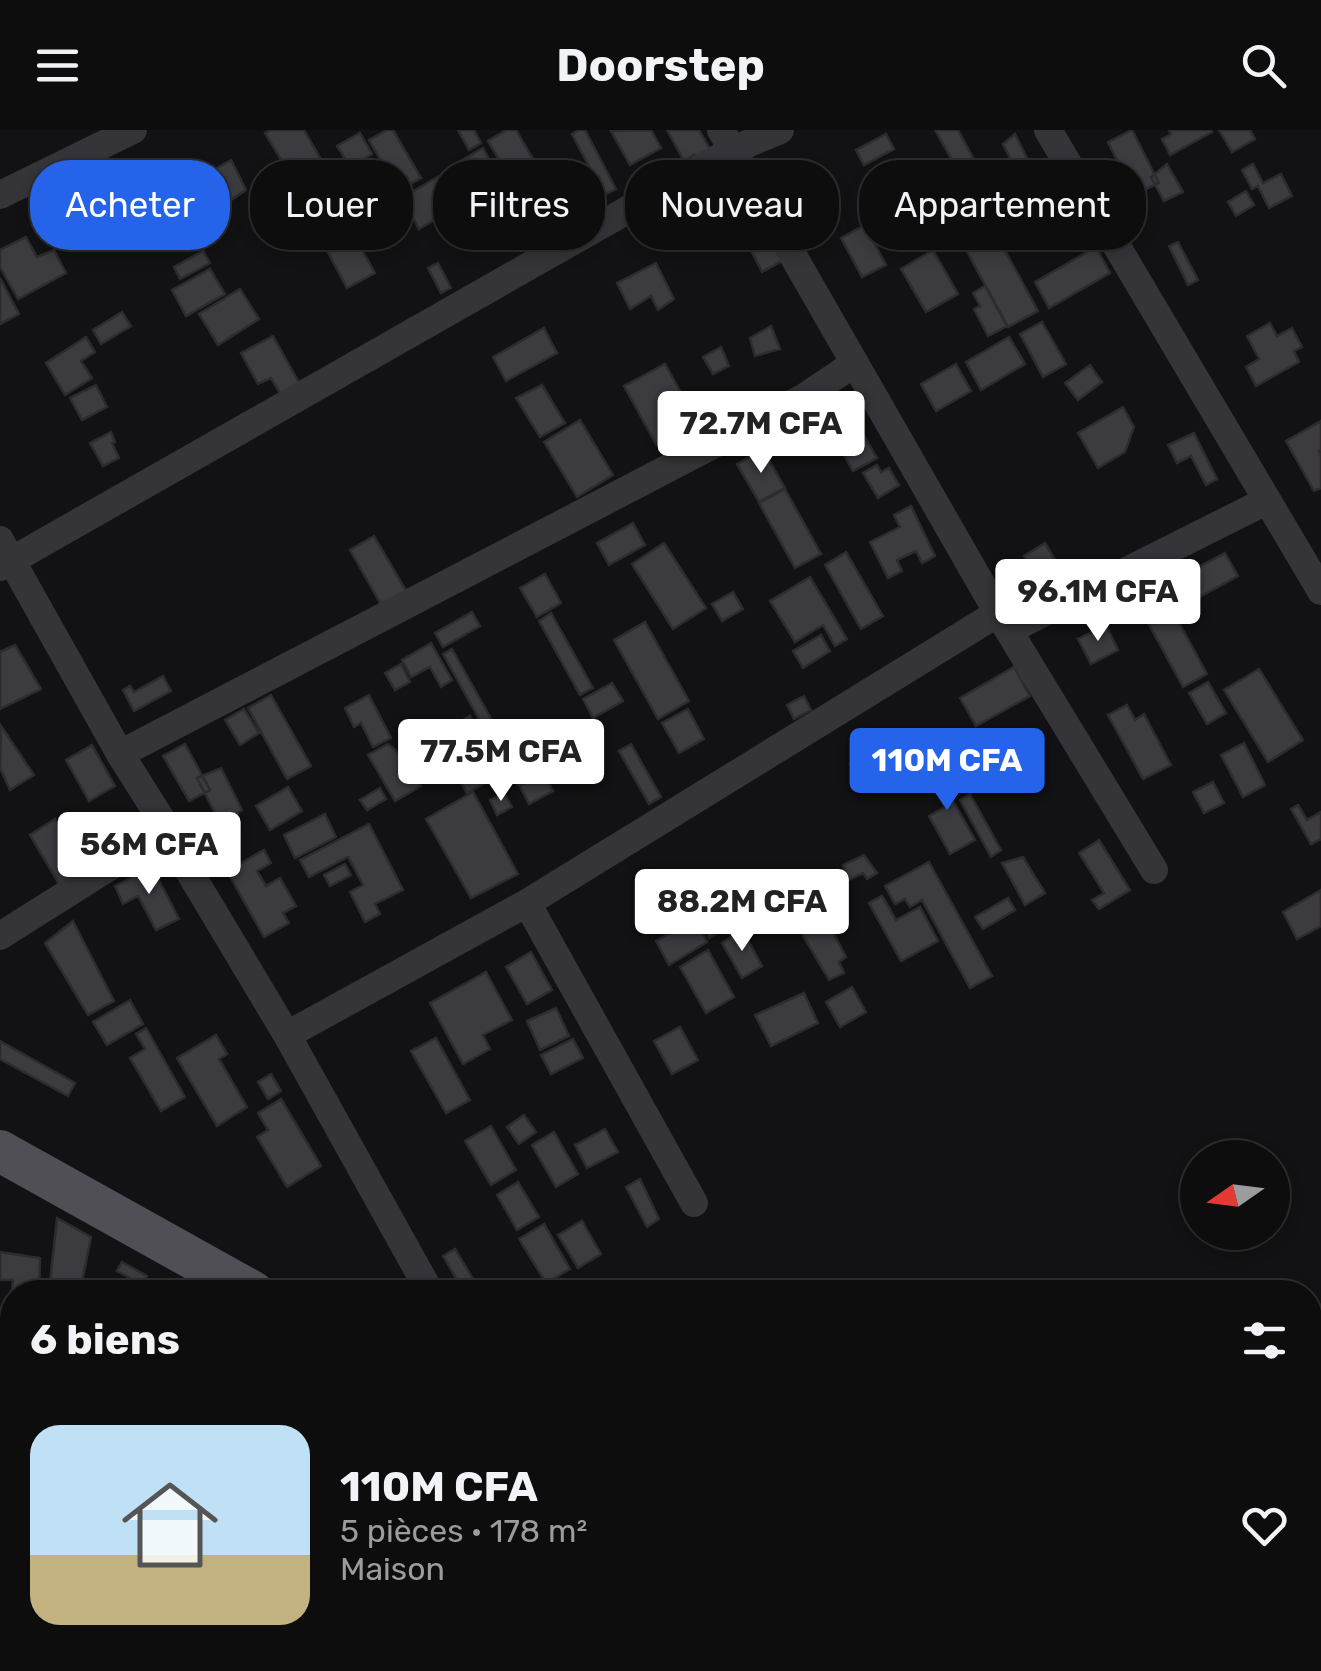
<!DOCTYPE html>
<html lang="fr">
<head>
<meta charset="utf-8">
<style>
	body { margin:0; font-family:Rubik,sans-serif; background:#171617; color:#f1f3f6; height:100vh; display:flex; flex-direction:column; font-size:38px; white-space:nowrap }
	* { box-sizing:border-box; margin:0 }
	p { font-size:32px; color:#9b9c9e }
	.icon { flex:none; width:55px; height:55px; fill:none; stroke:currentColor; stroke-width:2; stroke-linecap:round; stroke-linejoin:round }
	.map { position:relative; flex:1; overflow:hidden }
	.details { position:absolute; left:0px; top:1150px; width:1322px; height:392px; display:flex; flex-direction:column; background:#0e0d0e; border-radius:40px 40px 0 0; box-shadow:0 5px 15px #0003,0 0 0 2px #2e2d2e }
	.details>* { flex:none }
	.top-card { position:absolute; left:30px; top:30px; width:1262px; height:90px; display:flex; gap:20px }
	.needle { width:65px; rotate:256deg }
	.fabs { position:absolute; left:1180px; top:1010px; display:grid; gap:20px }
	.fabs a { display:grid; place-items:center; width:110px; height:110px; border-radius:50%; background:#0e0d0e; box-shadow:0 5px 15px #0003,0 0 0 2px #2e2d2e; font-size:50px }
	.price { position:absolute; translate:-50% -85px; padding:0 22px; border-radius:10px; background:#fff; color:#222; font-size:32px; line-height:65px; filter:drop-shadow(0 2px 5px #0008) }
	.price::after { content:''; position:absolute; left:50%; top:60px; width:30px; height:22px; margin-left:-15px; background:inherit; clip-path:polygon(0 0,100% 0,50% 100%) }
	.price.on { background:#2563eb; color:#fff }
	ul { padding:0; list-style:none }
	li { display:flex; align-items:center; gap:30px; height:250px; padding:0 30px }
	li+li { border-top:2px solid #2e2d2e }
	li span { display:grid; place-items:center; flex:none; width:280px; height:200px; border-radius:30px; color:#555 }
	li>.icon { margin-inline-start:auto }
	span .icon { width:120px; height:120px; fill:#fffc; stroke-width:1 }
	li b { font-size:42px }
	h2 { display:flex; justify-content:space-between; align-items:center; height:120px; padding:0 30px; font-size:42px }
	.pill { padding:0 35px; border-radius:40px; background:#0e0d0e; box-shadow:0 5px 15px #0003,0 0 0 2px #2e2d2e; font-size:35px; line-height:90px }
	.pill.on { background:#2563eb; color:#fff }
	header { display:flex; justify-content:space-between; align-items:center; height:130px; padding:0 30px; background:#0e0d0e; font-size:45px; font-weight:700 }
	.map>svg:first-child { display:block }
	.building { fill:#3c3b40; stroke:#2d2b2e; stroke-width:2.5 }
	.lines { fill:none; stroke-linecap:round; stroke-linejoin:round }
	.street { stroke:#353539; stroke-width:28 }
	.primary { stroke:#504f56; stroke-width:42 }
</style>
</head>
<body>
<header><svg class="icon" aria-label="menu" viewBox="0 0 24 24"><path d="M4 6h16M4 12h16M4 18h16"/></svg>Doorstep<svg class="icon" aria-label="search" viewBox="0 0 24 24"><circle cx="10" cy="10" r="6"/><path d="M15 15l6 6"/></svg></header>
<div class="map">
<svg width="1321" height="1541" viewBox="0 0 1321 1541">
	<rect width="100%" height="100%" fill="#121113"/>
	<path class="building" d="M271,0H304L326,38L296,55L265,3Z
		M387,0H393L421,48L398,61L369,10Z
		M458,0H474L481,13L469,20Z
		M506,0H516L546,51L520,66L488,11Z
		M579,0H585L616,59L604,65L572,4Z
		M651,0L661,18L630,35L611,1Z
		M667,0H699L715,28L700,36L694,25L684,31Z
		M935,0H958L979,39L962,48Z
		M1132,0L1159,53L1134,65L1108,12Z
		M1169,0H1211L1212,2L1170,25L1162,9L1171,4Z
		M1219,0H1250L1255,9L1232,22Z
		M360,3L372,24L350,37L337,16Z
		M886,4L894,19L864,35L856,20Z
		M1015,4L1029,32L1016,40L1003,14Z
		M483,18L497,44L466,62L452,36Z
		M231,30L246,60L198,92L179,60Z
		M1167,34L1183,62L1164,71L1151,47Z
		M1253,34L1263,53L1281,44L1292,66L1269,78L1258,56L1252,59L1242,40Z
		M908,36L920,59L898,71L886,49Z
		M441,45L466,89L454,96L446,83L419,99L402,68Z
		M1040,49L1069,102L1058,108L1039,71L1017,83L1008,66Z
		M511,51L549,116L536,123L499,59Z
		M102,52L112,65L76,85L67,71Z
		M582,58L600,90L586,98L568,66Z
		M398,61L413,88L388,102L373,75Z
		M1246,61L1254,75L1236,86L1228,72Z
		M563,66L583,98L555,115L535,83Z
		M283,74L294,92L268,107L257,90Z
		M756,80L782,131L762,142L736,91Z
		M989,91L1038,181L1008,197L959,107Z
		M865,95L886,135L862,147L841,108Z
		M350,98L375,143L347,158L323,113Z
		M26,107L37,127L54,120L66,143L18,169L0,137V120Z
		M1178,112L1198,150L1188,155L1169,116Z
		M1096,117L1110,143L1049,178L1035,152Z
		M933,120L958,164L926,182L901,139Z
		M203,121L210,133L180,149L174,137Z
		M438,133L451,158L441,163L428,138Z
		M656,133L674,169L658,180L651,166L630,179L617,153Z
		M210,139L225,164L186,186L172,160Z
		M0,148L19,184L0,194Z
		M985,156L1007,196L988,206L974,179L980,176L973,163Z
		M240,159L259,189L218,215L199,184Z
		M122,182L131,196L101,214L93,200Z
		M1042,192L1066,234L1043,247L1020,204Z
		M1270,193L1277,206L1292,198L1302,217L1294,221L1299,232L1256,256L1246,237L1259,229L1247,206Z
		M771,196L780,219L755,226L750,208Z
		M544,198L557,223L506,251L493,227Z
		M273,206L302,258L283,268L271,248L258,254L241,223Z
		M86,207L95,222L81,231L92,248L65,265L46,233Z
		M1009,207L1025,234L981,260L966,232Z
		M721,217L729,236L713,244L703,227Z
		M665,234L698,293L656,314L624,256Z
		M956,234L971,261L936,281L921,254Z
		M1090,235L1102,252L1078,270L1065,253Z
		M96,255L107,277L82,290L70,268Z
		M542,255L565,293L540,307L516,268Z
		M845,273L877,328L853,341L823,287Z
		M1123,277L1134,297L1125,322L1098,338L1078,303Z
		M580,290L613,345L577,367L544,312Z
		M1321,291V320L1319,321L1321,326V358L1314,361L1286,311Z
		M111,302L115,312L112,313L119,328L103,336L90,313Z
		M1194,303L1217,349L1206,355L1191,326L1177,333L1168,315Z
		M763,320L785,358L759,372L737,334Z
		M877,335L881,342L889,338L899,355L878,368L863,343Z
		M785,359L821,424L795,438L759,373Z
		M911,376L935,426L922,433L916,421L897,430L902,441L888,448L870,412L900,397L894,385Z
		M633,393L645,415L609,435L597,413Z
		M374,406L408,464L383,478L350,420Z
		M664,413L706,478L673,499L632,434Z
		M1045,413L1061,440L1041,453L1024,426Z
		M846,422L883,486L861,499L825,435Z
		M1225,423L1238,446L1194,470L1182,446Z
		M545,444L561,473L537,487L520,458Z
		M810,447L847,509L835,516L823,495L795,512L770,471Z
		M733,462L743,479L722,491L712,474Z
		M1170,476L1207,544L1183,557L1146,489Z
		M472,482L480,496L443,517L435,503Z
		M551,483L593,558L580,565L539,491Z
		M645,492L689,571L658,589L614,510Z
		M1106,495L1118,520L1091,534L1078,509Z
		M821,505L830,521L803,538L793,521Z
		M431,513L452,550L441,557L430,537L411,547L402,530Z
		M15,515L41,559L0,579V522Z
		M452,519L498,601L489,607L443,524Z
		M401,534L410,552L395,560L385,543Z
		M1014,537L1030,566L976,596L960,568Z
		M1259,539L1303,610L1268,632L1224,560Z
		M163,546L171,561L134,581L123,560L130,556L134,562Z
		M1208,552L1226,583L1207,594L1189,563Z
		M612,553L623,571L593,588L583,569Z
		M271,565L311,636L287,649L248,578Z
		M369,565L391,608L373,617L361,593L354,597L345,578Z
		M804,566L811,580L794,589L787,575Z
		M1127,575L1135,590L1144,584L1171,635L1143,649L1108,585Z
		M244,579L259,603L240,615L225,590Z
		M688,579L704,609L679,623L662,593Z
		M470,586L486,615L452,634L436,605Z
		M1,596L34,645L10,660L0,638Z
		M523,605L543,641L518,655L499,619Z
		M1244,613L1265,655L1243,667L1221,625Z
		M185,614L210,660L189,671L163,626Z
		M388,614L404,627L421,656L395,671L368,625Z
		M631,614L661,667L649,674L619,621Z
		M888,614L894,626L882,632L890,648L867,660L857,648L850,634Z
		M92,615L115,656L89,671L66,630Z
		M486,619L501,644L467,663L453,638Z
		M926,623L975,710L950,724L929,686L945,677L917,628Z
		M221,638L242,680L221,695L197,648Z
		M543,643L553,661L529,674L520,656Z
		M1213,652L1224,673L1204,683L1193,662Z
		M288,657L302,681L270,700L256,676Z
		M380,658L386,669L367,680L360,670Z
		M473,662L518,744L471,768L426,689Z
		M504,663L512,677L497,685L490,670Z
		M970,664L1001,720L991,727L960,670Z
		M1298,675L1307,690L1321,682V709L1311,714L1291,679Z
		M325,684L336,707L295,728L284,705Z
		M55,689L88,744L62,759L30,705Z
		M369,694L403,760L375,774L380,784L365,792L350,762L363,755L348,727L309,747L300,730Z
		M1099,710L1130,760L1099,779L1092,770L1104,763L1079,723Z
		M264,720L271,733L257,741L266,756L280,748L296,776L283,783L289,793L264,807L227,741Z
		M864,725L877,743L867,749L863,743L849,750L843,735Z
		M1023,727L1045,763L1025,775L1002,733Z
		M929,732L992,846L970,858L922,770L910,777L905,769L895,774L885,756Z
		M345,734L351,745L330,756L324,745Z
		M152,737L179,789L156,800L138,766L123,774L115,756Z
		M707,759L726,798L709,808L691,765Z
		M1321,760V796L1297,809L1283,782Z
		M882,766L896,790L920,777L938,811L901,831L869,773Z
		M1008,768L1015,780L983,799L975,787Z
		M823,783L846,827L839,832L844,843L829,850L798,797Z
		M695,789L707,812L669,835L656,811Z
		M73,791L114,871L88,885L45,813Z
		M742,799L762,836L742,848L722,813Z
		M708,820L734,867L706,883L680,837Z
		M531,822L552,860L527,874L506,837Z
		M486,842L512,890L483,905L490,919L463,934L430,873Z
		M852,857L866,882L840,897L826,872Z
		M804,863L818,893L771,916L755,885Z
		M130,870L143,894L107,915L93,892Z
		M556,878L569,906L540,920L527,891Z
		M680,897L698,930L672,944L654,911Z
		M146,898L185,967L161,981L130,928L145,919L136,904Z
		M216,905L227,924L219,929L247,977L217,996L177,928Z
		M436,908L470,970L446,983L411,921Z
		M573,909L583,928L551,944L541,925Z
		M0,911L75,953L68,966L0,929Z
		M271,944L281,961L268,969L258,952Z
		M281,969L321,1036L287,1057L257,1007L268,1000L258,983Z
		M524,985L536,1002L519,1014L507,997Z
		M491,996L516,1040L491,1055L465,1011Z
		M605,999L618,1022L587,1038L575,1015Z
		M554,1002L578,1044L556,1057L532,1015Z
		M640,1049L659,1089L647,1097L626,1057Z
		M518,1052L539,1087L517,1100L497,1065Z
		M57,1088L91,1107L80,1162H49Z
		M582,1091L601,1124L578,1138L558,1105Z
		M544,1094L570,1139L546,1153L519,1109Z
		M455,1119L481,1162H464L443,1126Z
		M0,1122L40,1128L39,1162L12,1160L13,1150H0Z
		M122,1132L147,1146L142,1155L117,1141Z
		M1310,1356L1321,1371V1390L1310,1398Z
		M0,1387H12V1472L0,1471Z
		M1321,1398V1434L1310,1441V1405Z
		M1317,1504L1321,1512V1534L1308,1541H1298L1293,1530H1310V1508Z
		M9,1506H12V1530H33V1541H8Z
		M46,1530H77L76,1541H46Z
		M130,1530L202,1532L201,1541H130Z
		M377,1530H406L405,1541H377Z
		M406,1530L446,1532L445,1541H405Z
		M585,1530H616L617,1541H585Z
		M658,1530H685V1541H658Z
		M712,1530H750L749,1541H711Z
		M793,1530H834L833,1541H793Z"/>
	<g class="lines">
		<path class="street" d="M721,0L998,483L1154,740
			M1048,0L1321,461
			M0,65L133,0
			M0,410L120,624L168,700L186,736L287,905L430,1162
			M0,437L733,20L780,0
			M1009,500L1266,371
			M120,624L803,268L855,233
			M527,773L694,1073
			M0,806L168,700
			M287,905L527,773L998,483
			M0,1361H12
			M219,1541V1530
			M544,1541L545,1530
			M854,1541V1530"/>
		<path class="primary" d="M0,1021L253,1162
			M987,1530L1009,1541"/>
	</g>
</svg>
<div class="fabs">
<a><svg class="needle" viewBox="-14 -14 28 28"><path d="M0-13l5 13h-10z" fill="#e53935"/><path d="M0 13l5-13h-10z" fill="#9b9c9e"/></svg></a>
</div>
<b class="price" style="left:761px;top:346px">72.7M CFA</b>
<b class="price" style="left:1098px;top:514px">96.1M CFA</b>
<b class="price" style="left:501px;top:674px">77.5M CFA</b>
<b class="price on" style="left:947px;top:683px">110M CFA</b>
<b class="price" style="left:149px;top:767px">56M CFA</b>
<b class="price" style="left:742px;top:824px">88.2M CFA</b>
<div class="top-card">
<a class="pill on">Acheter</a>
<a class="pill">Louer</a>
<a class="pill">Filtres</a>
<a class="pill">Nouveau</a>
<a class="pill">Appartement</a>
</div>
<section class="details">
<h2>6 biens<svg class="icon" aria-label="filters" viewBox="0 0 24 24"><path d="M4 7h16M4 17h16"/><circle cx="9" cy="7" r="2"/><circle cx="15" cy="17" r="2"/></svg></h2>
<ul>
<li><span style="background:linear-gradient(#bfe0f5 65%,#c2b280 0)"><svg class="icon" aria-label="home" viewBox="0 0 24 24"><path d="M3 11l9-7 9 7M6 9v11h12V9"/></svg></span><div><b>110M CFA</b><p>5 pièces · 178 m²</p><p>Maison</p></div><svg class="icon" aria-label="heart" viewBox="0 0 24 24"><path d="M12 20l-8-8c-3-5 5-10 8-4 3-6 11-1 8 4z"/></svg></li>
</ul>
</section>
</div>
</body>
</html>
